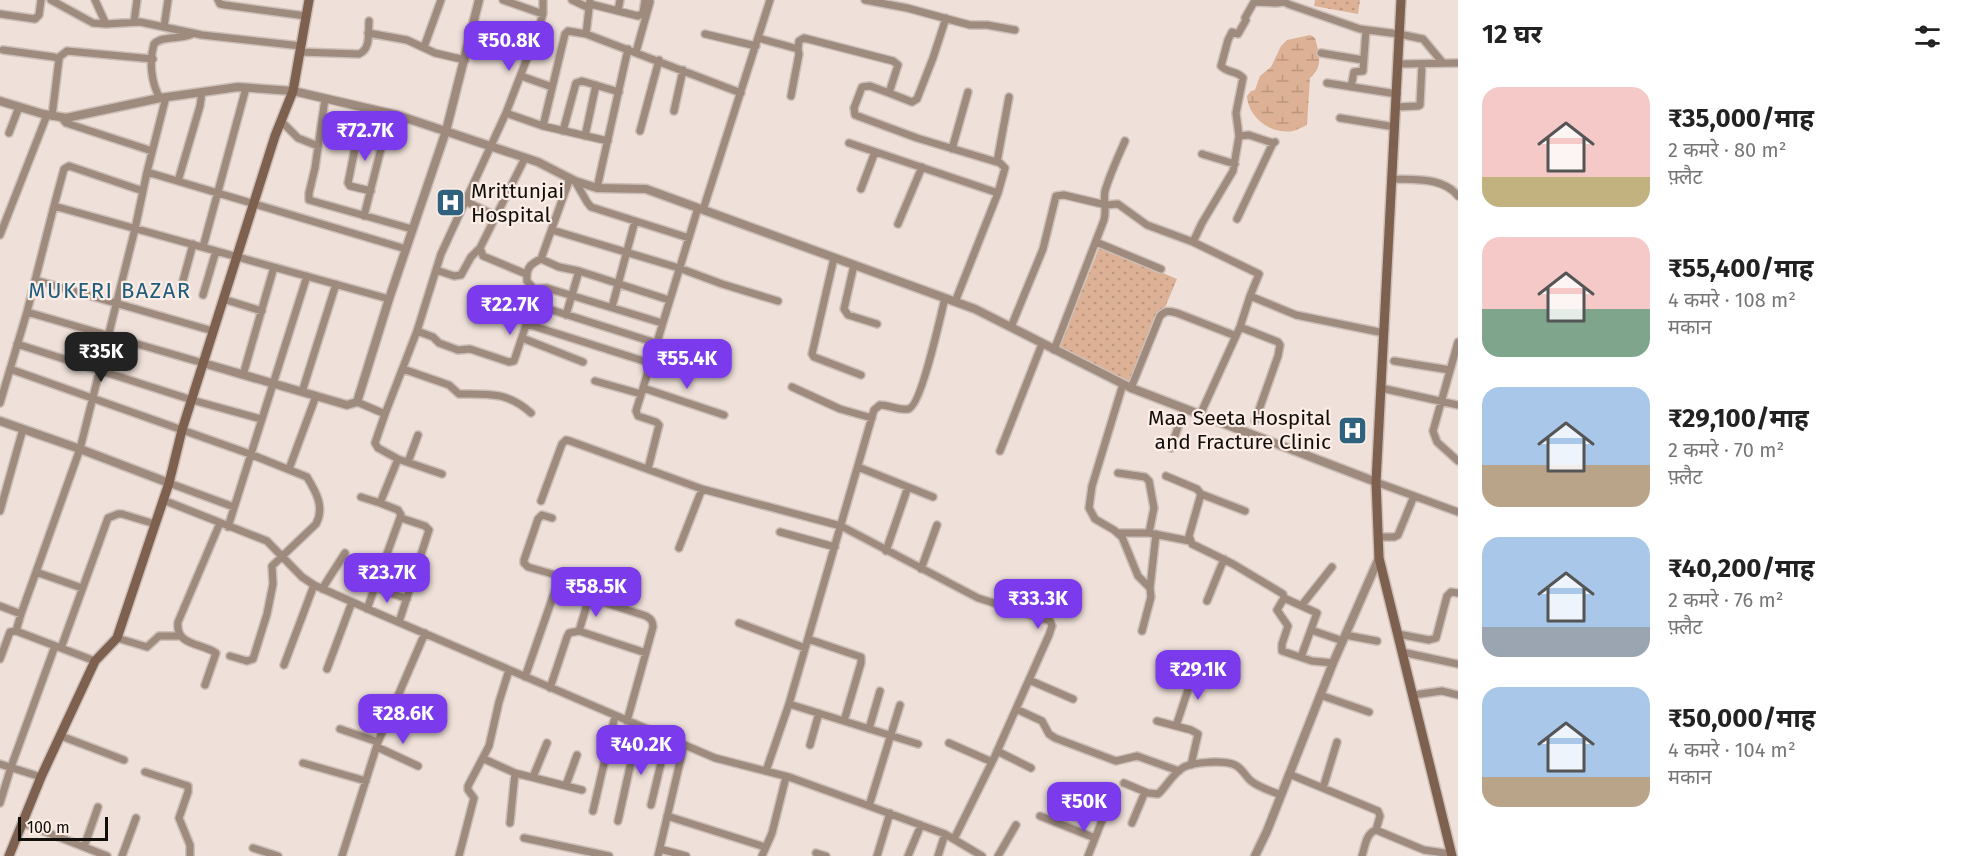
<!DOCTYPE html>
<html lang="hi">
<head>
<meta charset="utf-8">
<style>
	body { margin:0; font-family:"Fira Sans","Noto Sans Devanagari",sans-serif; background:#f2f2f2; color:#222; height:100vh; display:flex; flex-direction:column; font-size:22px; white-space:nowrap }
	* { box-sizing:border-box; margin:0 }
	p { font-size:20px; color:#767676 }
	.icon { flex:none; width:33px; height:33px; fill:none; stroke:currentColor; stroke-width:2; stroke-linecap:round; stroke-linejoin:round }
	.map { position:relative; flex:1; overflow:hidden }
	.details { display:flex; flex-direction:column; background:#fff; width:510px }
	.details>* { flex:none }
	.scale { position:absolute; left:18px; bottom:15px; width:90px; box-sizing:border-box; padding-left:6px; border:3px solid #120e0b; border-top:0; font-size:16px; line-height:21px; white-space:nowrap; color:#120e0b; -webkit-text-stroke:4px #fceee6; paint-order:stroke }
	.price { position:absolute; translate:-50% -51px; padding:0 14px; border-radius:12px; background:#7c3aed; color:#fff; font-size:20px; line-height:39px; filter:drop-shadow(0 2px 3px #0008) }
	.price::after { content:''; position:absolute; left:50%; top:36px; width:18px; height:14px; margin-left:-9px; background:inherit; clip-path:polygon(0 0,100% 0,50% 100%) }
	.price.selected { background:#222; color:#fff }
	ul { padding:0; list-style:none }
	li { display:flex; align-items:center; gap:18px; height:150px; padding:0 24px }
	li span { display:grid; place-items:center; flex:none; width:168px; height:120px; border-radius:18px; color:#555 }
	li>.icon { margin-inline-start:auto }
	span .icon { width:72px; height:72px; fill:#fffc; stroke-width:1 }
	li b { font-size:26px }
	h2 { display:flex; justify-content:space-between; align-items:center; height:72px; padding:0 24px; font-size:26px }
	main { display:flex; flex:1; min-height:0 }
	.map>svg:first-child { display:block }
	.green { fill:url(#green-dots) }
	.wetland { fill:url(#wetland-marsh) }
	.lines { fill:none; stroke-linecap:round; stroke-linejoin:round }
	.minor-casing { stroke:#ccbfb8; stroke-width:10 }
	.tertiary-casing { stroke:#ccbfb8; stroke-width:11 }
	.secondary-casing { stroke:#ccbfb8; stroke-width:12 }
	.minor { stroke:#9f8b7e; stroke-width:7 }
	.tertiary { stroke:#9f8b7e; stroke-width:8 }
	.secondary { stroke:#7d604e; stroke-width:9 }
	.labels { text-anchor:middle; dominant-baseline:central; stroke-width:4.5; stroke-linejoin:round; paint-order:stroke }
	.poi-label { font-size:21px; fill:#120e0b; stroke:#fceee6; text-anchor:start }
	.neighbourhood-label { font-size:22px; letter-spacing:1.5px; fill:#205e7d; stroke:#fceee6 }
</style>
</head>
<body>
<main>
<div class="map">
<svg width="1458" height="856" viewBox="0 0 1458 856">
	<defs>
		<pattern id="green-dots" width="8" height="8" patternUnits="userSpaceOnUse" patternTransform="scale(1.5)"><rect width="8" height="8" fill="#dcb195"/><path d="M2 2h.1M6 6h.1" fill="none" stroke="#bc977f" stroke-width="1.8" stroke-linecap="round"/></pattern>
		<pattern id="wetland-marsh" width="20" height="14" patternUnits="userSpaceOnUse" patternTransform="scale(1.5)"><rect width="20" height="14" fill="#dcb195"/><path d="M1 5h8M5 5V1M11 12h8M15 12V8" fill="none" stroke="#bc977f"/></pattern>
	</defs>
	<rect width="100%" height="100%" fill="#efe1d9"/>
	<path class="green" d="M1315,0H1360L1358,14L1314,6Z
		M1100,246L1177,279L1133,383L1059,347Z"/>
	<path class="wetland" d="M1310,35L1315,38C1319,53 1324,66 1310,78L1307,125C1302,127 1297,130 1293,131C1271,135 1248,117 1247,96L1251,91L1255,90L1260,76L1271,67L1281,46L1287,40Z"/>
	<g class="lines">
		<defs>
			<path id="minor" d="M51,0L93,23L106,24
				M95,0L106,24L140,22L202,35L301,46
				M218,0L220,4L225,5L306,16
				M503,0L543,14
				M572,0L589,8
				M865,0L907,8L970,25H987L1015,30
				M1283,0L1288,4L1360,29L1399,34L1423,39L1443,63
				M590,4L638,16L643,13L645,0
				M618,11L620,0
				M0,14L35,19L39,15L41,0
				M134,22L137,0
				M164,27L168,0
				M368,33L407,40L435,53L465,60
				M586,34L590,0
				M705,34L756,46
				M758,38L798,49L799,54L791,96
				M424,47L441,0
				M798,49L799,41L804,38L893,61L898,65L897,68L889,93L912,102L917,99L933,58L946,18
				M3,50L54,57L59,59L52,116
				M300,52L359,54C371,49 368,33 369,21
				M636,52L650,2
				M1321,53L1363,60
				M58,58L67,51L153,59
				M1398,64L1458,63
				M521,76L552,87
				M1327,83L1397,94
				M1351,87L1354,72L1363,71L1366,30
				M889,93L870,86L862,87L854,108L855,115L917,138L1000,163L1005,168L998,193
				M160,98C151,83 149,61 154,44C163,35 180,40 192,34
				M325,99L315,168L309,193V200L412,229
				M1396,107L1418,106L1420,105L1422,64
				M674,111L683,70
				M506,113L543,126L565,34L568,31L586,34L741,93
				M61,117L66,123L152,151
				M1340,118L1395,127
				M281,121L298,138L318,146
				M543,126L608,141
				M563,131L576,83L582,81L619,92
				M640,131L659,60
				M9,133L19,107
				M585,136L596,85
				M1239,136L1236,113L1243,78C1238,71 1227,73 1221,66L1228,40L1232,32L1238,34L1246,20L1245,18L1254,2L1276,3L1285,2
				M356,143L348,183L350,186L371,191
				M849,143L998,193L955,302
				M952,149L968,92
				M1202,154L1235,164
				M525,158L480,248L483,256L526,274
				M997,162L1009,97
				M147,172L406,249
				M570,178L541,259L559,267L579,271L669,300
				M1393,179C1415,180 1443,177 1458,196
				M178,181L200,106L202,92
				M575,181L587,202L591,207L689,238
				M597,188L628,49
				M861,189L875,152
				M465,201L496,216
				M54,206L64,169L69,166L143,191
				M703,210L770,0
				M364,216L390,113
				M1237,219L1273,143
				M898,224L922,167
				M552,230L679,268L722,284L778,301
				M0,235L47,115
				M1096,242L1161,269
				M1193,242L1259,274L1250,296
				M203,247L246,88
				M834,258L812,354L814,357L861,375
				M854,265L844,309L848,315L877,324
				M436,270L454,276L461,275L471,257L480,248
				M35,280L213,331
				M181,288L193,244
				M534,289L547,288L662,323
				M203,295L216,251
				M223,299L262,311
				M533,304L656,343
				M612,307L635,221
				M27,312L203,363
				M566,315L579,271
				M527,324L650,363
				M1011,327L1043,249L1056,196L1064,195L1106,205L1118,204L1147,225L1193,242L1202,223L1233,171L1239,136L1249,135L1273,143L1275,142
				M1240,327L1278,342L1280,345L1278,356L1255,421
				M417,331L433,337L439,343L458,350L470,349L509,362L514,361L536,295V291L527,281C526,268 530,264 541,259
				M522,338L583,362
				M1458,342L1433,431L1437,442L1458,461
				M17,344L192,400L261,419
				M1054,350L1104,220C1107,210 1103,201 1105,191C1110,174 1118,157 1125,141
				M1394,361L1450,370
				M10,369L250,454L307,477C316,492 325,507 316,524L272,566L273,584L267,614L253,659L247,661L230,656
				M403,369L449,385L459,394C489,394 508,392 531,413
				M243,375L274,267
				M595,381L641,394
				M1123,384L1092,486L1089,508L1095,519L1114,530L1122,537L1138,576L1150,588L1151,597L1142,631
				M792,387L840,409L872,418
				M643,388L724,415
				M1131,388L1160,316C1166,310 1169,311 1177,313L1236,336
				M1381,388L1458,405
				M302,392L336,284
				M357,402L385,414L375,443L378,448L398,459L380,503L398,510L401,515L367,609
				M0,403L27,312L54,206L389,299
				M385,414L417,331L441,254L506,113L538,30L543,14V0
				M1200,415L1240,327L1250,296L1296,315L1384,333
				M1171,448L1184,409
				M1000,451L1042,344
				M398,459L442,474
				M408,462L418,435
				M858,467L933,497
				M289,469L316,396
				M648,469L659,425L656,422L638,416L636,411L698,208
				M1118,473L1145,477L1149,481L1154,508L1149,533
				M1166,476L1197,489L1201,494L1189,536L1192,544L1233,564L1283,594L1284,598L1277,610L1288,626L1282,644V651L1312,661L1333,663
				M1376,482L1458,512
				M169,483L234,507
				M1201,494L1245,511
				M361,497L380,503
				M163,500L267,541L302,577L314,585L377,613L715,758L789,777L861,803L945,834L982,856
				M541,501L562,444L566,440L570,441L702,489L841,526L978,598L1050,621L1052,626L1049,635L995,756L954,839
				M0,511L23,429
				M228,527L307,276
				M780,532L835,547
				M1118,533H1149L1190,541
				M1379,537H1394L1398,535L1414,496
				M679,548L702,489
				M886,551L908,487
				M921,569L937,525
				M36,572L82,588
				M375,587L407,599
				M1150,588L1156,534
				M322,589L345,553
				M581,595L646,616C651,619 653,621 653,627L627,721
				M1284,598L1317,613L1301,657
				M1207,601L1224,559
				M1302,605L1332,567
				M0,606L21,614L80,449L135,229L147,172L166,97
				M399,622L429,530L425,526L401,518
				M739,623L805,648
				M1311,630L1343,641
				M16,631L21,614
				M579,631L589,598
				M1398,634L1429,640L1436,638L1447,596L1451,592L1458,593
				M1345,635L1377,641
				M117,638L147,647L159,636H179
				M808,639L861,657V663L844,721
				M61,648L108,518L118,514H122L155,524
				M1402,652L1458,664
				M0,659L10,632L16,631L95,661
				M284,665L314,585
				M327,669L352,602
				M525,677L558,582L556,575L528,567L524,563V560L538,519L542,515L552,518
				M1029,680L1073,699
				M205,685L216,653C202,643 175,646 178,622L220,523
				M550,688L567,637L569,633L579,631L646,653
				M1320,695L1369,712
				M1413,695L1442,691L1458,695
				M789,704L918,744
				M1016,709L1042,721L1049,734L1055,738L1116,761L1137,756L1179,771
				M1157,721L1191,730L1198,734L1191,765
				M1176,726L1195,669
				M340,729L378,742
				M869,729L880,691
				M61,736L124,760
				M949,743L992,762
				M810,745L819,713
				M377,747L418,766
				M997,751L1031,768
				M484,759L515,773L582,790
				M303,763L366,781
				M0,764L41,777
				M766,771L789,704L874,410L880,405C889,405 900,411 908,409C921,407 941,314 945,298
				M145,772L188,786V792L179,818L190,845V856
				M1289,774L1378,811L1380,816L1376,830
				M533,777L547,743
				M1124,783L1148,793L1158,794C1167,786 1173,773 1184,767C1194,762 1224,760 1235,765C1242,768 1246,777 1251,781C1260,788 1271,791 1281,795
				M566,785L577,755
				M1323,788L1337,742
				M0,803L11,767L55,646
				M651,805L667,738
				M869,806L900,705
				M593,811L615,716
				M667,816L765,847
				M1040,816L1095,838
				M618,821L639,726
				M23,823L107,856
				M510,823L515,773
				M1132,823L1145,792
				M524,838L609,856
				M84,847L98,807
				M253,848L278,856
				M660,849L686,856
				M816,853L826,856
				M122,856L136,818
				M342,856L378,742L425,633
				M459,856L474,798L468,790V786L489,746L499,702L509,670
				M658,856L684,745
				M762,856L772,833L786,777
				M877,856L890,813
				M908,856L921,825
				M938,856L945,834
				M998,856L1016,825
				M1088,856L1103,818
				M1362,856C1365,847 1366,833 1376,830L1424,850L1451,854"/>
			<path id="tertiary" d="M0,101L43,114L66,118L160,98L238,87L293,91L397,115L538,162L575,181L597,188L646,189L975,309L1131,388L1376,482
				M203,363L347,405L357,402L389,299L446,131L479,0
				M0,421L80,449L169,483
				M1255,856L1267,831L1333,663L1379,558"/>
			<path id="secondary" d="M1401,0L1376,482L1379,558L1452,856
				M9,856L41,777L95,661L117,638L169,483L182,430L275,136L293,91L309,0"/>
		</defs>
		<use href="#minor" class="minor-casing"/>
		<use href="#tertiary" class="tertiary-casing"/>
		<use href="#secondary" class="secondary-casing"/>
		<use href="#minor" class="minor"/>
		<use href="#tertiary" class="tertiary"/>
		<use href="#secondary" class="secondary"/>
	</g>
	<defs>
		<symbol id="hospital-square" viewBox="-11 -11 22 22"><rect x="-9" y="-9" width="18" height="18" rx="4" fill="#2e627e" stroke="#fceee6"/><path d="M-5-5h3v3.5h4V-5h3V5h-3V1.5h-4V5h-3Z" fill="#fff"/></symbol>
	</defs>
	<g fill-rule="evenodd">
		<use href="#hospital-square" x="434" y="186" width="33" height="33"/>
		<use href="#hospital-square" x="1336" y="414" width="33" height="33"/>
	</g>
	<g class="labels">
		<g class="poi-label">
			<text x="471" y="191">Mrittunjai<tspan x="471" dy="24">Hospital</tspan></text>
			<text x="1331" y="418" text-anchor="end">Maa Seeta Hospital<tspan x="1331" dy="24">and Fracture Clinic</tspan></text>
		</g>
		<g class="neighbourhood-label">
			<text x="110" y="290">MUKERI BAZAR</text>
		</g>
	</g>
</svg>
<div class="scale">100 m</div>
<b class="price" style="left:509px;top:72px">₹50.8K</b>
<b class="price" style="left:365px;top:162px">₹72.7K</b>
<b class="price" style="left:510px;top:336px">₹22.7K</b>
<b class="price selected" style="left:101px;top:383px">₹35K</b>
<b class="price" style="left:687px;top:390px">₹55.4K</b>
<b class="price" style="left:387px;top:604px">₹23.7K</b>
<b class="price" style="left:596px;top:618px">₹58.5K</b>
<b class="price" style="left:1038px;top:630px">₹33.3K</b>
<b class="price" style="left:1198px;top:701px">₹29.1K</b>
<b class="price" style="left:403px;top:745px">₹28.6K</b>
<b class="price" style="left:641px;top:776px">₹40.2K</b>
<b class="price" style="left:1084px;top:833px">₹50K</b>
</div>
<section class="details">
<h2>12 घर<svg class="icon" aria-label="filters" viewBox="0 0 24 24"><path d="M4 7h16M4 17h16"/><circle cx="9" cy="7" r="2"/><circle cx="15" cy="17" r="2"/></svg></h2>
<ul>
<li><span style="background:linear-gradient(#f6c9c9 75%,#c2b280 0)"><svg class="icon" aria-label="home" viewBox="0 0 24 24"><path d="M3 11l9-7 9 7M6 9v11h12V9"/></svg></span><div><b>₹35,000/माह</b><p>2 कमरे · 80 m²</p><p>फ़्लैट</p></div></li>
<li><span style="background:linear-gradient(#f6c9c9 60%,#7fa58c 0)"><svg class="icon" aria-label="home" viewBox="0 0 24 24"><path d="M3 11l9-7 9 7M6 9v11h12V9"/></svg></span><div><b>₹55,400/माह</b><p>4 कमरे · 108 m²</p><p>मकान</p></div></li>
<li><span style="background:linear-gradient(#a9c7e8 65%,#b9a48a 0)"><svg class="icon" aria-label="home" viewBox="0 0 24 24"><path d="M3 11l9-7 9 7M6 9v11h12V9"/></svg></span><div><b>₹29,100/माह</b><p>2 कमरे · 70 m²</p><p>फ़्लैट</p></div></li>
<li><span style="background:linear-gradient(#a9c7e8 75%,#9aa5b1 0)"><svg class="icon" aria-label="home" viewBox="0 0 24 24"><path d="M3 11l9-7 9 7M6 9v11h12V9"/></svg></span><div><b>₹40,200/माह</b><p>2 कमरे · 76 m²</p><p>फ़्लैट</p></div></li>
<li><span style="background:linear-gradient(#a9c7e8 75%,#b9a48a 0)"><svg class="icon" aria-label="home" viewBox="0 0 24 24"><path d="M3 11l9-7 9 7M6 9v11h12V9"/></svg></span><div><b>₹50,000/माह</b><p>4 कमरे · 104 m²</p><p>मकान</p></div></li>
</ul>
</section>
</main>
</body>
</html>
